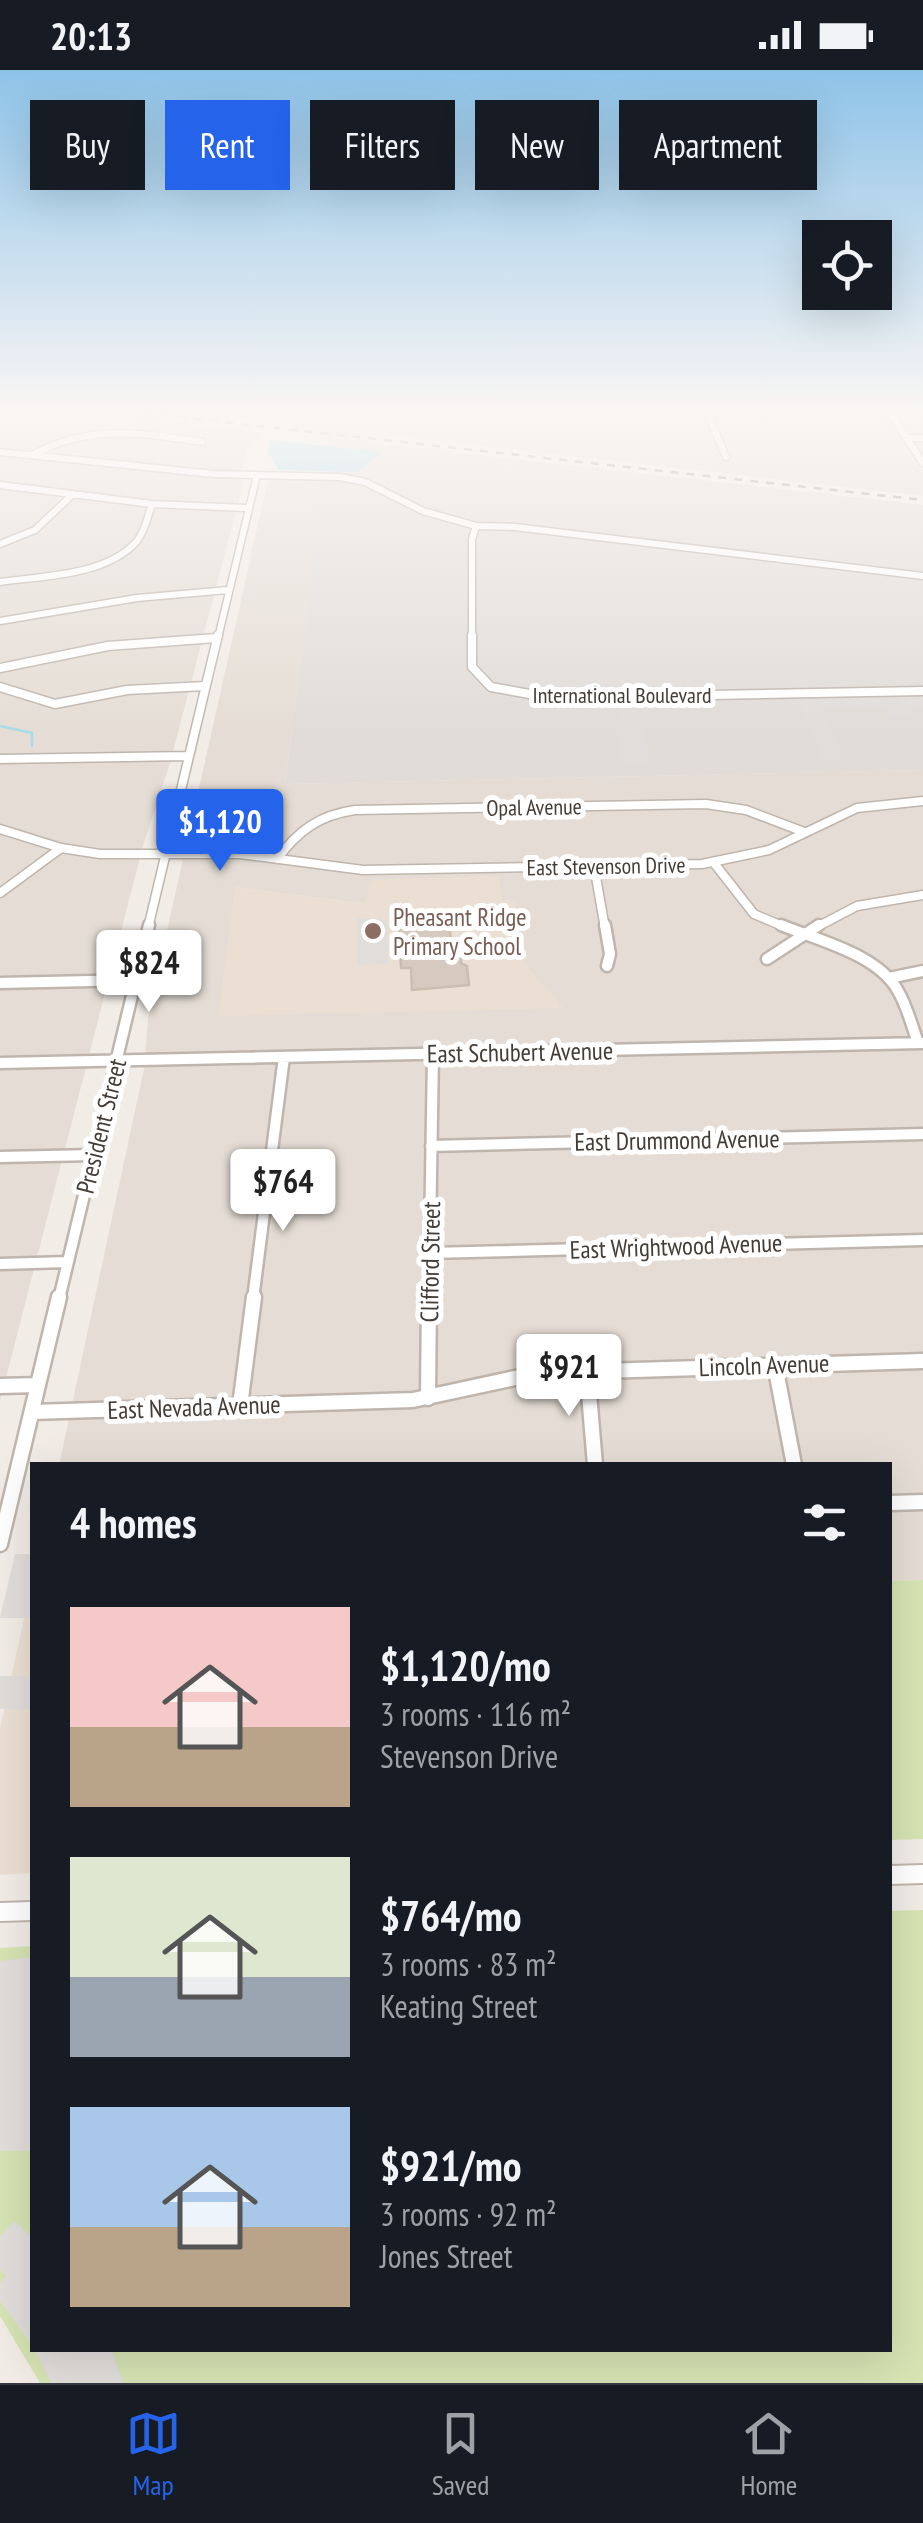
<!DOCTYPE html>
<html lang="en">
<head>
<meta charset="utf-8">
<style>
	body { margin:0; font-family:"PT Sans Narrow",sans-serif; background:#20242c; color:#f1f3f6; height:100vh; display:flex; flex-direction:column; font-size:38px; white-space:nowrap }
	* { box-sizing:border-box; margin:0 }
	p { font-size:32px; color:#9ea1a6 }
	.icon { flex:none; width:55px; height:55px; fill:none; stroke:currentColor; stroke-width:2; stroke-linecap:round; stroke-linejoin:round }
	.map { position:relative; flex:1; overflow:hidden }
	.details { position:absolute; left:30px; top:1392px; width:862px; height:890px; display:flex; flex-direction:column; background:#171b24; border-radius:0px; box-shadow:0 10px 40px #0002 }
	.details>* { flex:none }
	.guide { position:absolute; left:30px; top:30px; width:865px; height:90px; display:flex; gap:20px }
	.controls { position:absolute; left:802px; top:150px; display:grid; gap:20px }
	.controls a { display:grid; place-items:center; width:90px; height:90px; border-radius:0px; background:#171b24; box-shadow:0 10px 40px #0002; font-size:50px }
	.price { position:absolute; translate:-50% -85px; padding:0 22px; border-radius:10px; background:#fff; color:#222; font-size:32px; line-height:65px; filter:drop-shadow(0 2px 5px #0008) }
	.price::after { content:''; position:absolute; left:50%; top:60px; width:30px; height:22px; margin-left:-15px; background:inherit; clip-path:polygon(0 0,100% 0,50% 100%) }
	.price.selected { background:#2563eb; color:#fff }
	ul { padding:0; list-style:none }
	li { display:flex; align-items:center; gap:30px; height:250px; padding:0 40px }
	li span { display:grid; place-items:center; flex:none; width:280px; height:200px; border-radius:0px; color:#555 }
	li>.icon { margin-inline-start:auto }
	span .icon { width:120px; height:120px; fill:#fffc; stroke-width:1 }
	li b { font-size:42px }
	h2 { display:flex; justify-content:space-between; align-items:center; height:120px; padding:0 40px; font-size:42px }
	.pill { padding:0 35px; border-radius:0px; background:#171b24; box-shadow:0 10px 40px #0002; font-size:35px; line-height:90px }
	.pill.selected { background:#2563eb; color:#fff }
	.status { display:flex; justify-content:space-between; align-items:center; height:70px; padding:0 50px; background:#171b24; direction:ltr }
	.status svg { height:28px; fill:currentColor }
	.dock { display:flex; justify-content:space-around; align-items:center; height:140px; border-top:2px solid #363941; background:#171b24; font-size:28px; color:#9ea1a6 }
	.dock a { display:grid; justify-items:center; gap:5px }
	.dock .selected { color:#2563eb }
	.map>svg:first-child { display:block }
	.residential { fill:#e5ddd5; fill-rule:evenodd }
	.industrial { fill:#e1dcd8 }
	.education { fill:#eadfd2 }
	.green { fill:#d6e3b3 }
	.parking { fill:#e0dddb }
	.water { fill:#a8dae9 }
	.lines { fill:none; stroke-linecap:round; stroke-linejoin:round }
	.stream { stroke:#a8dae9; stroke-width:2.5 }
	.building { fill:#d5c9c0; stroke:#ccbdb1; stroke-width:2.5 }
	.minor-far4-casing { stroke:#bfb5ad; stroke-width:9 }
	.minor-far3-casing { stroke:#bfb5ad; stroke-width:11 }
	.minor-far2-casing { stroke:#bfb5ad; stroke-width:15 }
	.minor-far1-casing { stroke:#bfb5ad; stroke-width:19 }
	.minor-casing { stroke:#bfb5ad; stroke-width:22 }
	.minor-far4 { stroke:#fff; stroke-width:6 }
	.minor-far3 { stroke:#fff; stroke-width:8 }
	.minor-far2 { stroke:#fff; stroke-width:10 }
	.minor-far1 { stroke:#fff; stroke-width:14 }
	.minor { stroke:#fff; stroke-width:18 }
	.rail { stroke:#959595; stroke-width:2.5; stroke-dasharray:8 8; stroke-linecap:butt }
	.education-dot { fill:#8d6e63; stroke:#fff; stroke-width:4 }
	.labels { text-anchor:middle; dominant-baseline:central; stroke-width:10; stroke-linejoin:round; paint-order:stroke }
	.far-street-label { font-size:22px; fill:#443c36; stroke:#fff }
	.education-label { font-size:25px; fill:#785e54; stroke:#fff; text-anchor:start }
	.street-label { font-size:25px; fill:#443c36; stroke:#fff }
</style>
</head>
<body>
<div class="status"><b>20:13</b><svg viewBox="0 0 49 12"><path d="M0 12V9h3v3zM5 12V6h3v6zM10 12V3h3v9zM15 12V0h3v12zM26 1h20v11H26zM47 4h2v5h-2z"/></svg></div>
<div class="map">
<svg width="923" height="2313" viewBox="0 0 923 2313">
	<rect width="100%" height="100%" fill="#f2ece7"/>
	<path class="residential" d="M0,340H67L262,363L250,371L238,410L244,411L170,693L143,776L0,1331Z
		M268,410H324L285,714L923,700V1510L890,1511V1395H59L144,999L148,948L158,901ZM235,817L365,834L514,830L519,887Z"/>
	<path class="industrial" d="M274,340H923V426L272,352Z
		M329,368L923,435V700L285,714Z"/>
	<path class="education" d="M499,806L502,830H515L519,887L563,938L218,946L235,817L364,834L372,809Z
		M32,1513V1803L0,1805V1658Z"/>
	<path class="green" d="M923,1510V1769L890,1770V1511Z
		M923,1840V2313H40L0,2246V1878L32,1876V2280H890V1841Z"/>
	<path class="parking" d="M923,628V636L910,637L916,649L891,650L886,637L822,638L844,691H833L823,689L800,631Z
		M619,635H637L651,692L624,693L617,661L625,660Z
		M357,848L387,850L388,894L357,895Z
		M15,1484H32V1548H0Z
		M0,1606H32V1639H0Z
		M32,1887V2081H0V1891Z
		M15,2151L32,2167V2275L0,2231V2214L6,2205L0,2200V2166Z
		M35,2280H112L123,2313H51Z"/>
	<path class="water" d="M270,370L381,382L358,402L279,400L268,382Z"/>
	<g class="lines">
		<path class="stream" d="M0,656L32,663V676"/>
	</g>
	<path class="building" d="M434,845V848H449L452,888H461V893L467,896L469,915L412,920L411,898H401L399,849Z"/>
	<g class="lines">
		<defs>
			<path id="minor-far4" d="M706,340L726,387
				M888,340L923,393
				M908,368H923
				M0,382L214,404L340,407L365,412L423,441L476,456L515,457L923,506
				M34,384C90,354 141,363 202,372
				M0,415L152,434L246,438
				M0,474L35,460L73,424
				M0,512C42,506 107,506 137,471C145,461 148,446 152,434
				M0,551L137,528L228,520
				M218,568L257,405
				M472,568V469L476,456"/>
			<path id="minor-far3" d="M472,565V597L491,617L552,628L923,621
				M0,598L108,576L216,568
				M0,617L55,634L127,620L205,616
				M0,689L188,686
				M0,759L61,778L100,784H240L363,800L702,794L769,780L857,738L923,731
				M277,789C298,761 319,745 355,740L706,734L746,740L804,762
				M714,793L754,844L787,858
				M594,796L605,858
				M0,823L61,778
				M148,858L218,565
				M815,858L857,836L923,825"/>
			<path id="minor-far2" d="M605,855L610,884L607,896
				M781,855C817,870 878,884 898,921C907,936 912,956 918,973
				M767,889L819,855
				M889,908L923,901
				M0,913L137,910
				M0,993L923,973
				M431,1076L923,1064
				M0,1087L94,1085
				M430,1183L923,1170
				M0,1194L67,1192
				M59,1229L149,855
				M253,1229L284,987
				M429,1229L433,984"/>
			<path id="minor-far1" d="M775,1295L794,1395
				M587,1300L595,1395
				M0,1316L38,1315
				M428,1328L429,1227
				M240,1336L254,1227
				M32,1342L413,1330L538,1303L923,1291
				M890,1433L923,1432
				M0,1474L59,1227"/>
			<path id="minor" d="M890,1805L923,1804
				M0,1842L32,1841"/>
		</defs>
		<use href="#minor-far4" class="minor-far4-casing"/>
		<use href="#minor-far3" class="minor-far3-casing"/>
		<use href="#minor-far2" class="minor-far2-casing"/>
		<use href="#minor-far1" class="minor-far1-casing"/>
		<use href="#minor" class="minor-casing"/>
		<use href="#minor-far4" class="minor-far4"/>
		<use href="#minor-far3" class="minor-far3"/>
		<use href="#minor-far2" class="minor-far2"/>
		<use href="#minor-far1" class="minor-far1"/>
		<use href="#minor" class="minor"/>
		<path class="rail" d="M114,340L923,430"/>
	</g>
	<linearGradient id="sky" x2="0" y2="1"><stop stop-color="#8ec3e8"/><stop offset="0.51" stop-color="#f9f6f4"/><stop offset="1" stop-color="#f9f6f4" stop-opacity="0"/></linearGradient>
	<rect width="923" height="664" fill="url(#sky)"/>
	<circle class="education-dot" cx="373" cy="861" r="10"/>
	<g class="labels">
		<g class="far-street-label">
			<text x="622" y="625">International Boulevard</text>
			<text transform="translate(534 737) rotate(-1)">Opal Avenue</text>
			<text transform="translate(606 796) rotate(-1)">East Stevenson Drive</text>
		</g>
		<g class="education-label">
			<text x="393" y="847">Pheasant Ridge<tspan x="393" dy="29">Primary School</tspan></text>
		</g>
		<g class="street-label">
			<text transform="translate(520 982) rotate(-1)">East Schubert Avenue</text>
			<text transform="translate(101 1056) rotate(-76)">President Street</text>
			<text transform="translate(677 1070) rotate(-1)">East Drummond Avenue</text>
			<text transform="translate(676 1176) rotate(-2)">East Wrightwood Avenue</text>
			<text transform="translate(430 1192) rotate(-89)">Clifford Street</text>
			<text transform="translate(764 1295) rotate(-2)">Lincoln Avenue</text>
			<text transform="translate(194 1337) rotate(-2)">East Nevada Avenue</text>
		</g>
	</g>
</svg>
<div class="controls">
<a><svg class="icon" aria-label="locate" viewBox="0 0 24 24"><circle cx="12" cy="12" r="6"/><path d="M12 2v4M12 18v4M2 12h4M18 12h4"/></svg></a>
</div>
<b class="price selected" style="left:220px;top:804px">$1,120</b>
<b class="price" style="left:149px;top:945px">$824</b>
<b class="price" style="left:283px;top:1164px">$764</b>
<b class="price" style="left:569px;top:1349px">$921</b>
<div class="guide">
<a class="pill">Buy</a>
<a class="pill selected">Rent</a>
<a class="pill">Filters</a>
<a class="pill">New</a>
<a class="pill">Apartment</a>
</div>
<section class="details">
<h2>4 homes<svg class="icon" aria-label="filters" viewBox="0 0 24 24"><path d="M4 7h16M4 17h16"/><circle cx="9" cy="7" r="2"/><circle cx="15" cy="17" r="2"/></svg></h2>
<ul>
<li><span style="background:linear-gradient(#f6c9c9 60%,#b9a48a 0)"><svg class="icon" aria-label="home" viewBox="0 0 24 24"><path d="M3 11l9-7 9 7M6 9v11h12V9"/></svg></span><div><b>$1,120/mo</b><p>3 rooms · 116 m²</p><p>Stevenson Drive</p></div></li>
<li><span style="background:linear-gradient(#dfe7d0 60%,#9aa5b1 0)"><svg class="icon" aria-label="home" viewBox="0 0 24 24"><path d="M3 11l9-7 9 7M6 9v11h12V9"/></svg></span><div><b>$764/mo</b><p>3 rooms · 83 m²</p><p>Keating Street</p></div></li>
<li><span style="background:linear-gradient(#a9c7e8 60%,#b9a48a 0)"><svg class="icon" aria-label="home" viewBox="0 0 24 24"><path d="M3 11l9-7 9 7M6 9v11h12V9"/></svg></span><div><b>$921/mo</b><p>3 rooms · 92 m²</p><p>Jones Street</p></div></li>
</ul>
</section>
</div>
<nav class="dock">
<a class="selected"><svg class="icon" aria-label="map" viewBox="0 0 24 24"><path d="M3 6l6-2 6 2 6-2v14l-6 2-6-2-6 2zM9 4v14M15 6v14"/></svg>Map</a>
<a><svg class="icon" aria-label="saved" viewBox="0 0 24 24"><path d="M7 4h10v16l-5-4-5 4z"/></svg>Saved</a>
<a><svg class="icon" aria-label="home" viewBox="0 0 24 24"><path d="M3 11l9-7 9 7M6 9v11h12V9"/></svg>Home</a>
</nav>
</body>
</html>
